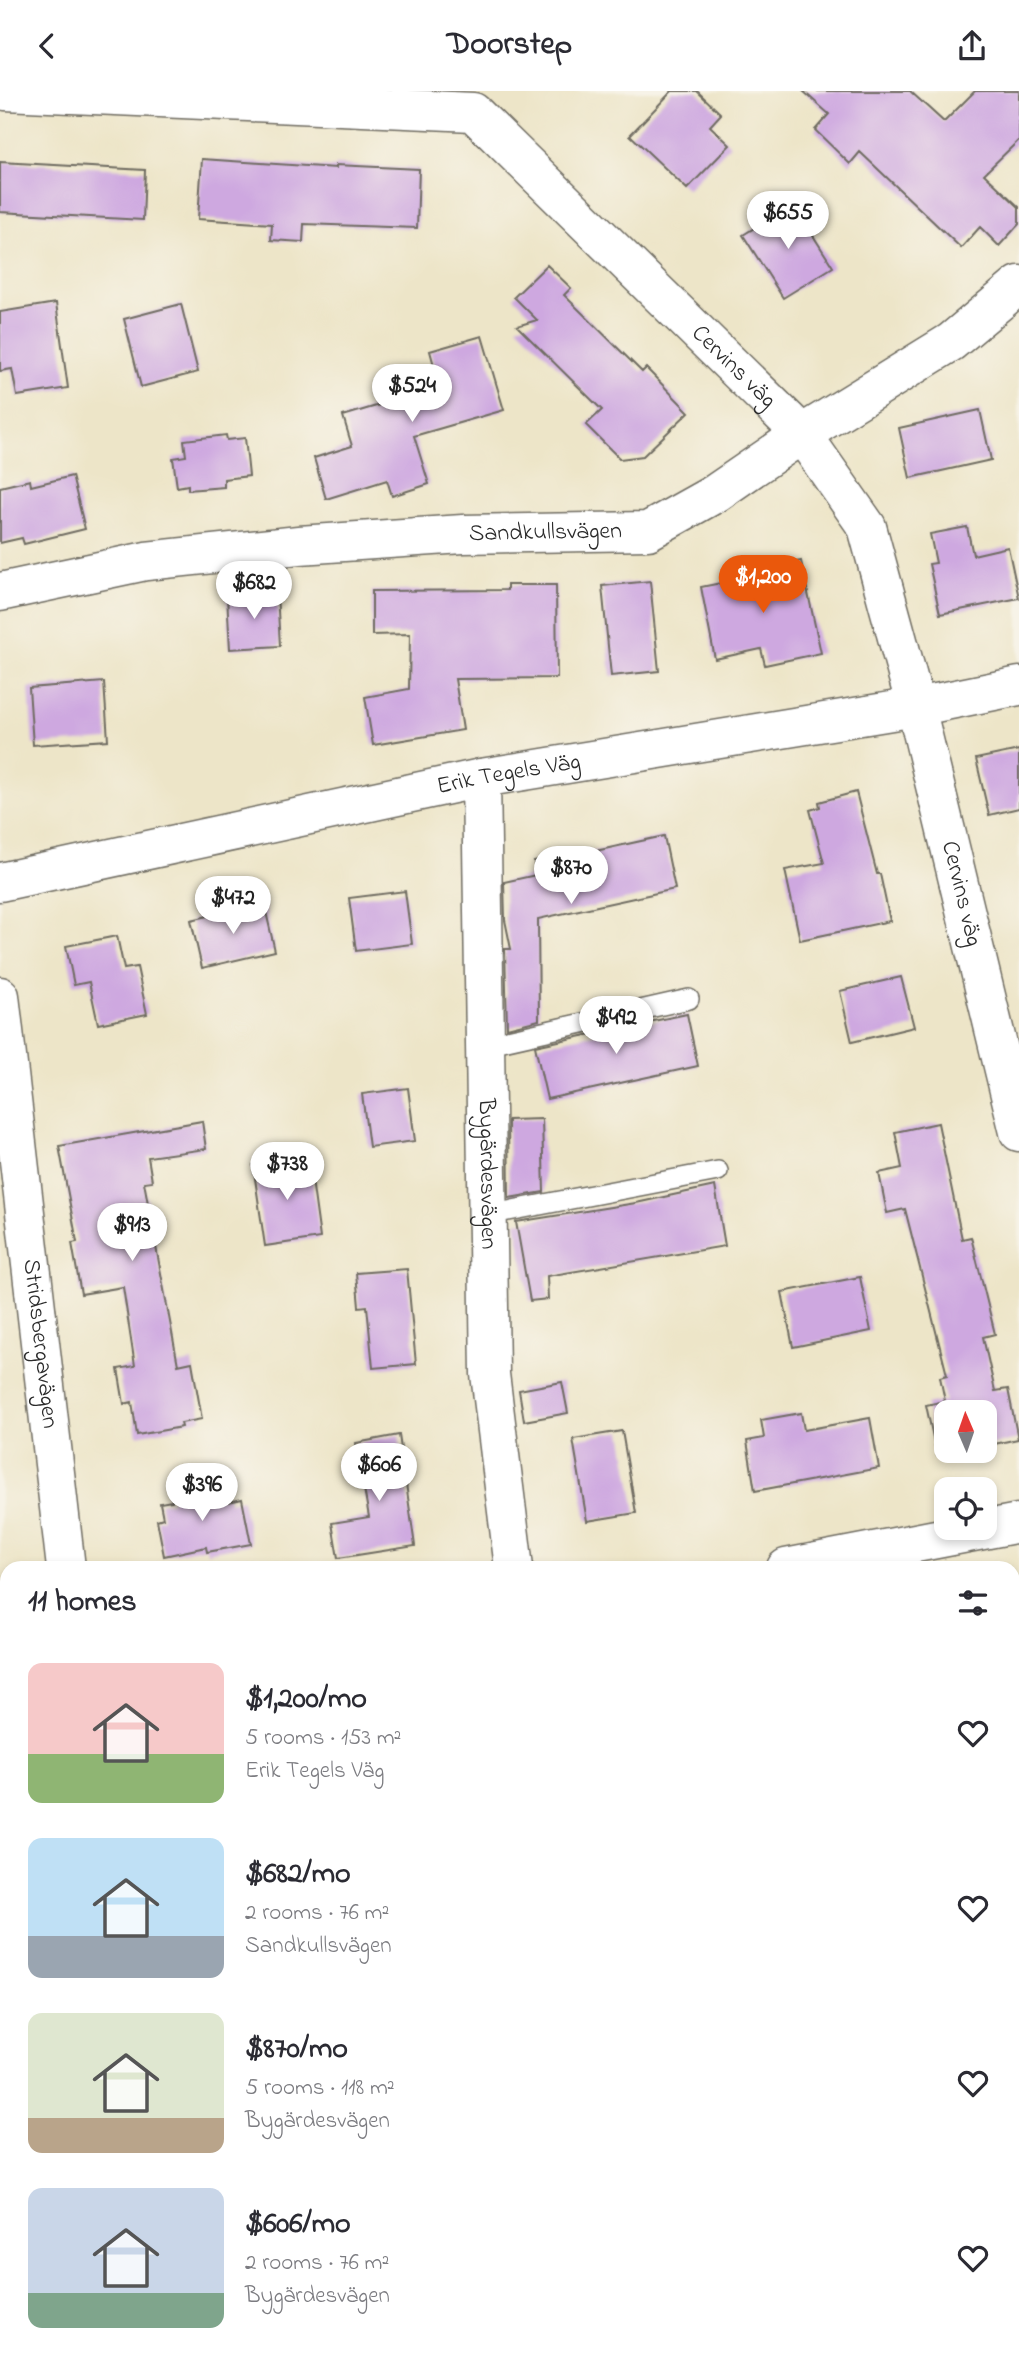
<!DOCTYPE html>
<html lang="en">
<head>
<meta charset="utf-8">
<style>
	body { margin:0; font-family:"Indie Flower",sans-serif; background:#f7f7f7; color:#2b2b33; height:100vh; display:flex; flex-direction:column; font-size:26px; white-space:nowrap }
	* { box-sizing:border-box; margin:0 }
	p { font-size:23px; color:#7c7c81 }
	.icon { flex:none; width:38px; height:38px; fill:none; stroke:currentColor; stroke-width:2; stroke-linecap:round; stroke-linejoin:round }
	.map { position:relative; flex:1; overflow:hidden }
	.side { position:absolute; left:0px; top:1470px; width:1020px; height:798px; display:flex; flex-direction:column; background:#fff; border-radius:21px 21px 0 0; box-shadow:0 4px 10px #0003 }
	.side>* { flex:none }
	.needle { width:46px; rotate:358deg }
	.fabs { position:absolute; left:934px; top:1309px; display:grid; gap:14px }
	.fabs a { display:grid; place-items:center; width:63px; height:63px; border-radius:14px; background:#fff; box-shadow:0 4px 10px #0003; font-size:35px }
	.price { position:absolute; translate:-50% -60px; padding:0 16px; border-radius:24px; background:#fff; color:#222; font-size:23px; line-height:46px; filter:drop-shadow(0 2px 4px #0008) }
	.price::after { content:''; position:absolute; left:50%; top:42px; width:21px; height:16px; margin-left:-10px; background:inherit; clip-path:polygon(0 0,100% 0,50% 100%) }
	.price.current { background:#ea580c; color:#fff }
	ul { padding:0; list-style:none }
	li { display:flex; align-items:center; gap:21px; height:175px; padding:0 28px }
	li span { display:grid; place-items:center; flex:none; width:196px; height:140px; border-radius:14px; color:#555 }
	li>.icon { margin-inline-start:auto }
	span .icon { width:84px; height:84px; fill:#fffc; stroke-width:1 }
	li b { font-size:30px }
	h2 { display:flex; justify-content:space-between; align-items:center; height:84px; padding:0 28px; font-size:30px }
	header { display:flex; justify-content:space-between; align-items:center; height:91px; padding:0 28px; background:#fff; font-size:32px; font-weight:700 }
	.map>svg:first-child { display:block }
	.building { fill:#cea8e0 }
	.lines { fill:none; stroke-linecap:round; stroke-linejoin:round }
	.lane-casing { stroke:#6f6c62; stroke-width:22 }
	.street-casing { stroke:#6f6c62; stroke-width:41 }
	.lane { stroke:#fff; stroke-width:19 }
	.street { stroke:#fff; stroke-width:38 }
	.labels { text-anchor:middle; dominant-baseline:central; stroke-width:6; stroke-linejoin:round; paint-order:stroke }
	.street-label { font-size:24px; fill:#2b2b2b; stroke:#f7f3e8 }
</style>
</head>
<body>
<header><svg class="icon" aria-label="back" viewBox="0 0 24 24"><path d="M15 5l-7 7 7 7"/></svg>Doorstep<svg class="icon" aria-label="share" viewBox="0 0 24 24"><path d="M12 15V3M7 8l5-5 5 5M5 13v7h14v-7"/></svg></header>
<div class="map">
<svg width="1019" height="2268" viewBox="0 0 1019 2268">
	<rect width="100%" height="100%" fill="#f7f3e8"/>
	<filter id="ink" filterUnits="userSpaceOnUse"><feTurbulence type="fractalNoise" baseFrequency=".0143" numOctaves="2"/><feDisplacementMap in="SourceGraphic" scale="14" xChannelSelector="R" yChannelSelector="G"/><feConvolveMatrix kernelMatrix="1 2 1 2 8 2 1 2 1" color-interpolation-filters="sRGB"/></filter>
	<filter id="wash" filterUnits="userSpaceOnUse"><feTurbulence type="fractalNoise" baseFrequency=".00686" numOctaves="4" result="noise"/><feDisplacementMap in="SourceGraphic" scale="28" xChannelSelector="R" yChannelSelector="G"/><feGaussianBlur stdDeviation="1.57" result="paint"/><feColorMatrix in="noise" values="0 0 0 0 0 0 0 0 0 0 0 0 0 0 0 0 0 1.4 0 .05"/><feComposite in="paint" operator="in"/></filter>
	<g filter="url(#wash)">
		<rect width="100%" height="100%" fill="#ede5c8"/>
		<g id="blocks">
			<path class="building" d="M672,0H697L721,23L710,35L730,54L687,98L630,44Z
				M803,0H910L944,31L975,0H1019V49L984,83L1019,116V133L999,155L980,136L961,157L860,61L850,73L815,39L829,23Z
				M202,68L336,77V74L419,78L417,137L304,133L303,151L271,149L272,133L198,128Z
				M0,71L145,79L143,129L0,121Z
				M793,113L833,176L783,207L743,144Z
				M547,174L571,197L564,204L642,281L646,277L689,321L643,365L620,368L586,334L602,319L517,235L537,229L514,206Z
				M56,212L68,297L17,305L12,278L0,280V221Z
				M181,213L198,281L141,296L124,228Z
				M482,245L504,319L414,345L429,393L392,405L387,389L326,408L314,367L352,355L343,325L440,296L430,260Z
				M980,319L991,369L910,387L899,337Z
				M226,344L227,349L245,347L249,385L224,388V396L188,399V394L177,396L173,367L186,365L184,349Z
				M72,385L85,438L24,453L22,447L0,452V396L30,389L31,395Z
				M967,436L973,464L1008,456L1019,507L940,523L929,473L936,472L930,443Z
				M801,470L821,562L765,574L761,558L715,568L701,496L746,487L745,482Z
				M650,490L659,580L611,585L602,495Z
				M507,494H556L557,587L455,588L463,639L373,654L365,606L409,598L410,543L372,544V500L507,499Z
				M277,502L280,555L230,558L227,505Z
				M104,591L108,649L33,654L29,597Z
				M1019,659V717L989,724L976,668Z
				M856,701L877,783H880L890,830L800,849L785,779L824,772L810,719L820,716L819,711Z
				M664,745L675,798L538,828L539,929L507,937L505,858H511L505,829L504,791L536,784L534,771L567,763L568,766Z
				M405,800L412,853L356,860L349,807Z
				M264,812L275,860L202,877L191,829Z
				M117,845L124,878L137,876L147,923L98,933L89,891L74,894L66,855Z
				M901,886L914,936L852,951L840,900Z
				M687,923L698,975L547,1008L535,955Z
				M408,997L415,1050L369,1056L362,1003Z
				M542,1028L544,1101L509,1107L508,1029Z
				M202,1030L206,1058L148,1066L152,1090L144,1091L178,1274L192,1271L202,1328L181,1332L182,1336L137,1344L132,1311L124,1313L118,1278L135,1275L123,1196L81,1203L72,1152L77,1151L59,1055Z
				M938,1032L962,1148L971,1146L995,1243L983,1246L995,1300L1008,1298L1018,1348L985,1355V1321H947V1360H961L937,1365L926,1314L945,1310L940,1286L947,1284L905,1118L887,1122L879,1082L902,1077L895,1041Z
				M309,1067L320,1147L265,1155L253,1074Z
				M715,1095L725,1155L547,1185L548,1208L530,1210L516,1131L636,1112Z
				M407,1178L416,1273L373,1277L367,1215L359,1216L356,1182Z
				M860,1186L871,1240L793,1256L782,1201Z
				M562,1291L568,1322L524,1330L519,1299Z
				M801,1322L804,1339L870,1327L879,1377L755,1400L747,1350L764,1347L761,1329Z
				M622,1340L636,1422L587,1430L573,1348Z
				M399,1344L415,1455L338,1467L332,1432L369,1426L356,1352Z
				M205,1397L207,1408L228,1404L229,1411L242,1408L251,1453L207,1461L206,1456L164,1465L157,1429L163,1427L160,1412L172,1410L171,1405Z"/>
		</g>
	</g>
	<g filter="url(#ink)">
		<use href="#blocks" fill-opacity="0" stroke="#6f6c62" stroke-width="2"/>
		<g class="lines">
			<defs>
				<path id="lane" d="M485,954L689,908
					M487,1124L718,1080
					M121,2261L127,2268"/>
				<g id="street">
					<path id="s1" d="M5,0L473,21L802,343L867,436L916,616L1019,1041"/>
					<path id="s2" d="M0,501L146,470L299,454L463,443L648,440L716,402L802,343L951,251L1019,194"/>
					<path id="s3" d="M481,687L490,1283L514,1477"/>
					<path id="s4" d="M0,791L481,687L916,616L1019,595"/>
					<path id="s5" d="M0,905L66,1477"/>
					<path d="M786,1477L1019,1432"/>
					<path d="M0,1633L7,1632"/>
					<path d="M1013,2087L1019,2086"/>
					<path d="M0,2215L7,2208"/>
					<path d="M687,2261L689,2268"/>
					<path d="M279,2268L289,2261"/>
				</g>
			</defs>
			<use href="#lane" class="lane-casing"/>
			<use href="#street" class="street-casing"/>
			<use href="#lane" class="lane"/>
			<use href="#street" class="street"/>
		</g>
	</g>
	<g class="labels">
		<g class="street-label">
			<text stroke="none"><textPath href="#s1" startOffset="833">Cervins väg</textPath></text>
			<text stroke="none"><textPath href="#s2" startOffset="550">Sandkullsvägen</textPath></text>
			<text stroke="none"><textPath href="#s4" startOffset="520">Erik Tegels Väg</textPath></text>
			<text stroke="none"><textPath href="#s1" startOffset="1421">Cervins väg</textPath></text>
			<text stroke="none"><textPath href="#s3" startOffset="396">Bygärdesvägen</textPath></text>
			<text stroke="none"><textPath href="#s5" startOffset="350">Stridsbergavägen</textPath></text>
		</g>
	</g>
</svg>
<div class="fabs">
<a><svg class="needle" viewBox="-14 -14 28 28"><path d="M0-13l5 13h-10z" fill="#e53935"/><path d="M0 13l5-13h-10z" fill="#7c7c81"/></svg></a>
<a><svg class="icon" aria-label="locate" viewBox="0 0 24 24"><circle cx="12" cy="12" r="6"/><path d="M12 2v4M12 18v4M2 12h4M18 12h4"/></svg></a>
</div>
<b class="price" style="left:788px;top:160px">$655</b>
<b class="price" style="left:412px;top:333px">$524</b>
<b class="price current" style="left:763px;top:524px">$1,200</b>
<b class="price" style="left:254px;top:530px">$682</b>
<b class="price" style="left:571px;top:815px">$870</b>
<b class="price" style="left:233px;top:845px">$472</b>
<b class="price" style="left:616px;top:965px">$492</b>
<b class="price" style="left:287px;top:1111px">$738</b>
<b class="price" style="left:132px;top:1172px">$913</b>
<b class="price" style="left:379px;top:1412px">$606</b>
<b class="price" style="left:202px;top:1432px">$396</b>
<section class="side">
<h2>11 homes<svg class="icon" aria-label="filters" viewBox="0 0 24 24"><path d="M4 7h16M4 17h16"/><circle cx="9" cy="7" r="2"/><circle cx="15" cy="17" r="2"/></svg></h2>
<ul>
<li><span style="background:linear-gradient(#f6c9c9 65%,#8fb573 0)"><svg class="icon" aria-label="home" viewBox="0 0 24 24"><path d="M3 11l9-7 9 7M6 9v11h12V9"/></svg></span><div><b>$1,200/mo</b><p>5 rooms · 153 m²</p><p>Erik Tegels Väg</p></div><svg class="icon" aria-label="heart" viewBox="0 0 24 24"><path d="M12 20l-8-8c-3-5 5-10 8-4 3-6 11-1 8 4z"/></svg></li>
<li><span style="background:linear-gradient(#bfe0f5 70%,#9aa5b1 0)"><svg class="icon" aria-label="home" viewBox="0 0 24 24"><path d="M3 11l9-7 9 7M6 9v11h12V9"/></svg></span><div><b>$682/mo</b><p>2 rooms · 76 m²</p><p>Sandkullsvägen</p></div><svg class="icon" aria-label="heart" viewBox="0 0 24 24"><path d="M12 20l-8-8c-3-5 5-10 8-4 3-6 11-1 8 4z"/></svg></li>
<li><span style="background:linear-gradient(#dfe7d0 75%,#b9a48a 0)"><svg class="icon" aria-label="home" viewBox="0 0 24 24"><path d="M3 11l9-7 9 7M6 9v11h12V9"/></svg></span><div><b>$870/mo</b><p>5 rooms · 118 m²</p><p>Bygärdesvägen</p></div><svg class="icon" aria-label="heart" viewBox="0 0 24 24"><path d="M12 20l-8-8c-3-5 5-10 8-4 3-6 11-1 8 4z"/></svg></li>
<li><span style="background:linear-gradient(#c9d6e8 75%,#7fa58c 0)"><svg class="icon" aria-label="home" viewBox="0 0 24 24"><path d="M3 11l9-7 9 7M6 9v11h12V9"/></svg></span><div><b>$606/mo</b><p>2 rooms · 76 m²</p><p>Bygärdesvägen</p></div><svg class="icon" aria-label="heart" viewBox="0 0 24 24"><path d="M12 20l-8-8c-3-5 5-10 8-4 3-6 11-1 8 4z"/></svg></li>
</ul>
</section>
</div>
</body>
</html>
